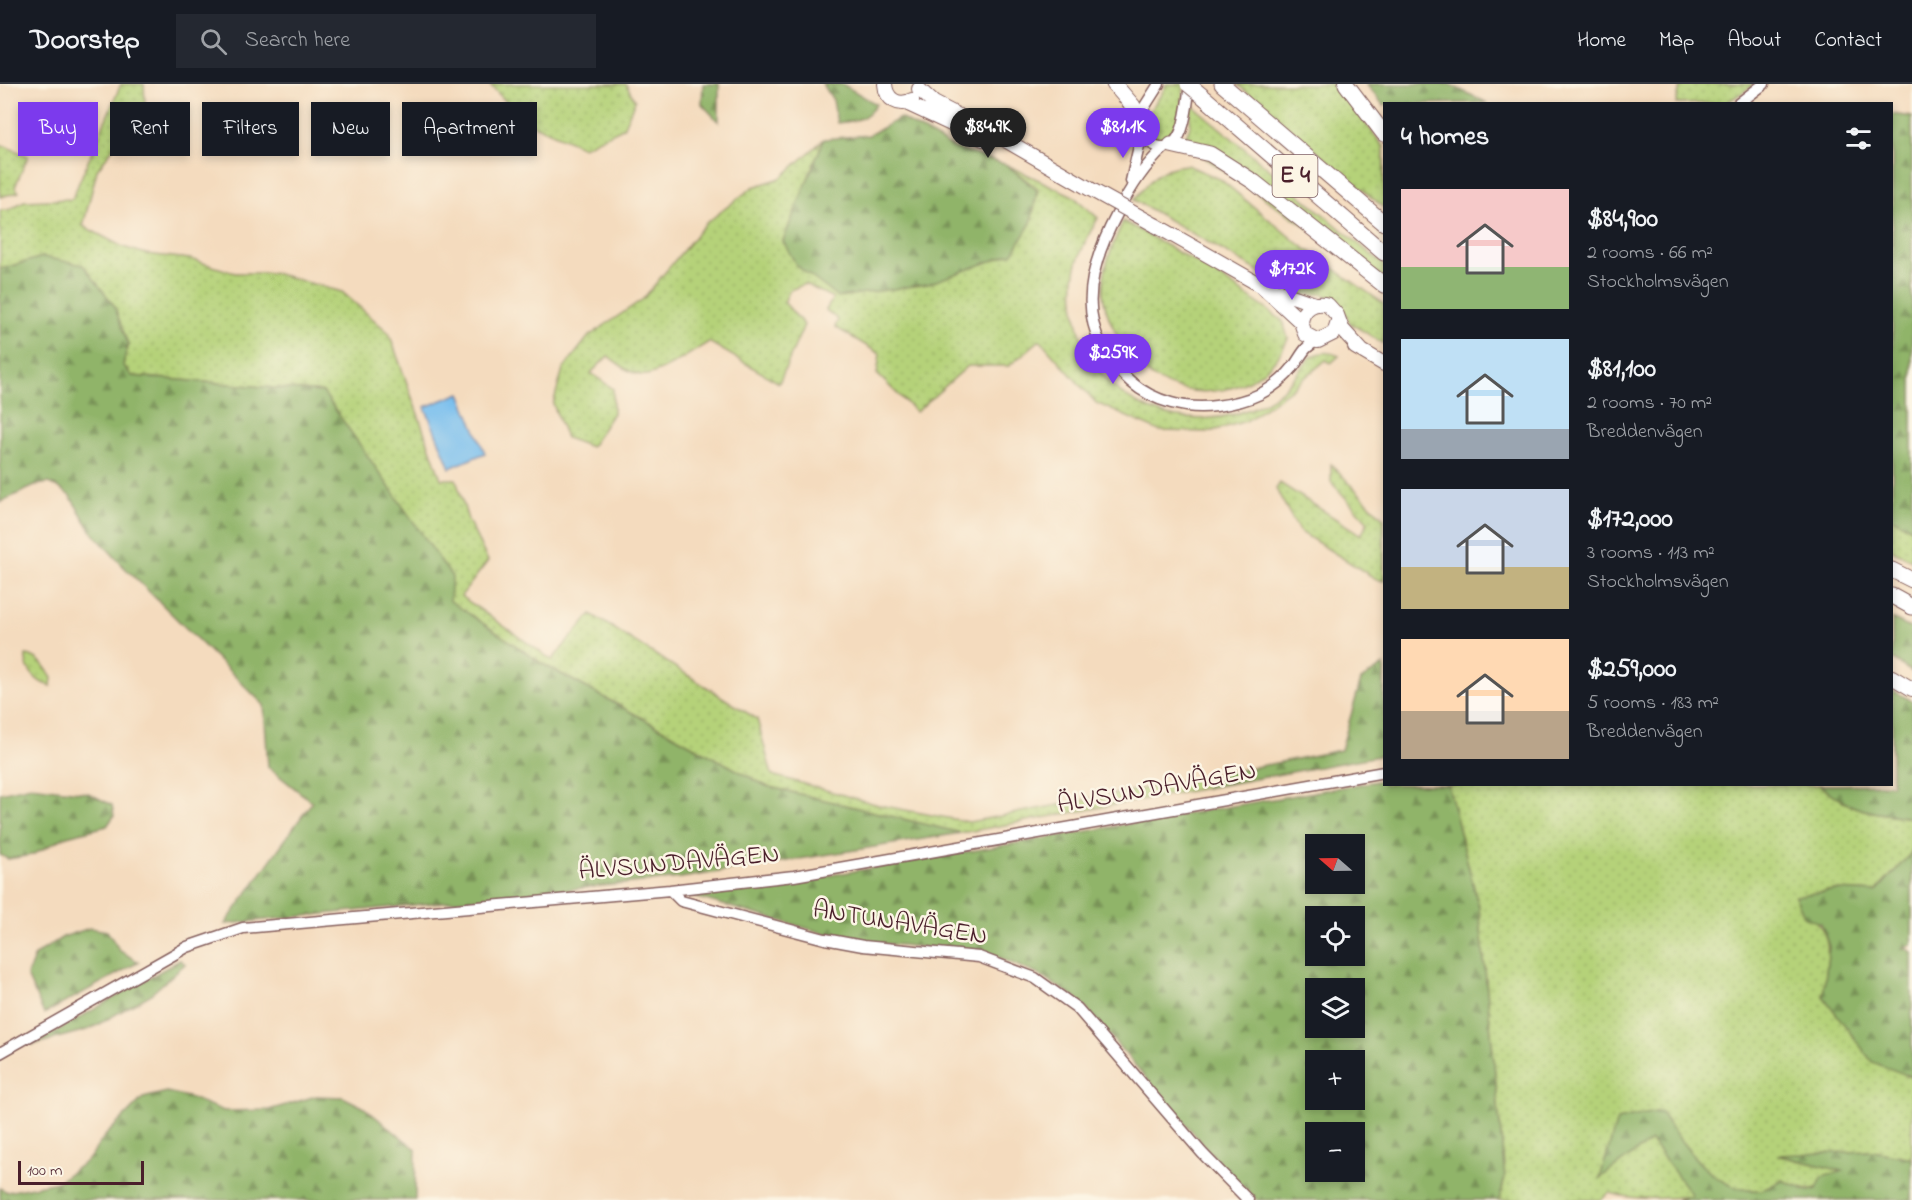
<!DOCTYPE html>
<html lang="en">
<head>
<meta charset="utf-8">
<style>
	body { margin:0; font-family:"Indie Flower",sans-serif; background:#242831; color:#f1f3f6; height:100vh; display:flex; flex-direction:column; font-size:22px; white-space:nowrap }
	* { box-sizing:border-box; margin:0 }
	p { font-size:20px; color:#9ea1a6 }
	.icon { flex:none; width:33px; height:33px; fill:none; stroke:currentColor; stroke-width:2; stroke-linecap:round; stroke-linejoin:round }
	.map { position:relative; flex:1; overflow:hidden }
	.sheet { position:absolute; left:1383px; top:18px; width:510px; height:684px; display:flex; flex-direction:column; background:#171b24; border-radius:0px; box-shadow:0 3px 9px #0003 }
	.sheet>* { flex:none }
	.hud { position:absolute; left:18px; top:18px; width:570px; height:54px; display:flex; gap:12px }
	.needle { width:39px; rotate:290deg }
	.fabs { position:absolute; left:1305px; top:750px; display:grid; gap:12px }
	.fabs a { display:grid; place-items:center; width:60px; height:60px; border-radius:0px; background:#171b24; box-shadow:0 3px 9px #0003; font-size:30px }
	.scale { position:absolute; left:18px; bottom:15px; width:126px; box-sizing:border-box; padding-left:6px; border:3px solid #4a1f2b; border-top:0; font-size:16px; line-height:21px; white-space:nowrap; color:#4a1f2b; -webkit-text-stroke:4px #fcf5e5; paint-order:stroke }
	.price { position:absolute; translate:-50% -51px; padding:0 14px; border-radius:21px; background:#7c3aed; color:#fff; font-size:20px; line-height:39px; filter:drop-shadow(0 2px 3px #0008) }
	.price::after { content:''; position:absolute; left:50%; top:36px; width:18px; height:14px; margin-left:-9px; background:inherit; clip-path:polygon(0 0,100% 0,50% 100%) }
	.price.on { background:#222; color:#fff }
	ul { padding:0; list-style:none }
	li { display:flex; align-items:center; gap:18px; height:150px; padding:0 18px }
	li span { display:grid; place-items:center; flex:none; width:168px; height:120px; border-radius:0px; color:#555 }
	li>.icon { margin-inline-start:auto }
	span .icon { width:72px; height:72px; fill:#fffc; stroke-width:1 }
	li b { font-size:26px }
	h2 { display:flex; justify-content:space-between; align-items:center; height:72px; padding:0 18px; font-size:26px }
	.chip { padding:0 21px; border-radius:0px; background:#171b24; box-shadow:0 3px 9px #0003; font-size:21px; line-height:54px }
	.chip.on { background:#7c3aed; color:#fff }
	header { display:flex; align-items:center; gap:36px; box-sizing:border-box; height:84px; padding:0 30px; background:#171b24; border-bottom:2px solid #363941 }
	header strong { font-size:28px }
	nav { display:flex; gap:33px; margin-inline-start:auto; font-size:21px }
	.search { width:420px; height:54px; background:#242831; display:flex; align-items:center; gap:15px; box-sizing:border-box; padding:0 21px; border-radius:0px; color:#9ea1a6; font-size:22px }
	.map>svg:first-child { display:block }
	.grass { fill:url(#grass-dots); stroke:#807852; stroke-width:1.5 }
	.forest { fill:url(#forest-firs); stroke:#6d6a4a; stroke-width:1.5; fill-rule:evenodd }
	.water { fill:#76bdee; stroke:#606e8c; stroke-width:1.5 }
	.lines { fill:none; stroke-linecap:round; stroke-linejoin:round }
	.minor-casing { stroke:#86615e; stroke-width:13 }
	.major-casing { stroke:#86615e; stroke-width:16 }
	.highway-casing { stroke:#86615e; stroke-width:17 }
	.minor { stroke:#fff; stroke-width:10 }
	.major { stroke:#fff; stroke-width:14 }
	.highway { stroke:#fff; stroke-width:15 }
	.major-bridge-casing { stroke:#86615e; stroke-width:16; stroke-linecap:butt }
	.highway-bridge-casing { stroke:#86615e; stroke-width:17; stroke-linecap:butt }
	.major-bridge { stroke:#fff; stroke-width:14 }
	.highway-bridge { stroke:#fff; stroke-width:15 }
	.labels { text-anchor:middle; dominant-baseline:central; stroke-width:5; stroke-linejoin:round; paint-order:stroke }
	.shield { fill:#fcf5e5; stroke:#7f5f63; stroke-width:1.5 }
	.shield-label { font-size:24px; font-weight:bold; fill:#4a1f2b }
	.street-label { font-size:26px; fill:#4a1f2b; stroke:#fcf5e5 }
</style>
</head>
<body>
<header>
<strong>Doorstep</strong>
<div class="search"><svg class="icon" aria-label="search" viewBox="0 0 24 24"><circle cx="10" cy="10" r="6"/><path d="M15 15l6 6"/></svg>Search here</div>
<nav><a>Home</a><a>Map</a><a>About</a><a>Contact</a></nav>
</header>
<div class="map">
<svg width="1912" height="1116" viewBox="0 0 1912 1116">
	<defs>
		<pattern id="grass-dots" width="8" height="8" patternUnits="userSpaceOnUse" patternTransform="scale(1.5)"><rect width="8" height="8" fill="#b5d279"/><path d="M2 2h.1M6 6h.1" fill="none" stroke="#9db469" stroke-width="1.8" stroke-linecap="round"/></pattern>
		<pattern id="forest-firs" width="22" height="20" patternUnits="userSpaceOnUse" patternTransform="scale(1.5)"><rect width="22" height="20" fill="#90b469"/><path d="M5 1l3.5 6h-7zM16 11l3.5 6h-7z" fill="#789257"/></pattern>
	</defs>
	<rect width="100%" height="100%" fill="#fcf5e5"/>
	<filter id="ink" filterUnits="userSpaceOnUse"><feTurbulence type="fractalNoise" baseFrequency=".0167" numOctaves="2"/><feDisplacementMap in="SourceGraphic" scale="12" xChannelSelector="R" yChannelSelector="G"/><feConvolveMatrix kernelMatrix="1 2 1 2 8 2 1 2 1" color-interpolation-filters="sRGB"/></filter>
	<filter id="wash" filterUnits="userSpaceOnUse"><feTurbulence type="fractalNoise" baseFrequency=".008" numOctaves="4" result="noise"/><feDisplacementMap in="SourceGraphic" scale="24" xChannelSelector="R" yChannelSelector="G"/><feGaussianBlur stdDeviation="1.35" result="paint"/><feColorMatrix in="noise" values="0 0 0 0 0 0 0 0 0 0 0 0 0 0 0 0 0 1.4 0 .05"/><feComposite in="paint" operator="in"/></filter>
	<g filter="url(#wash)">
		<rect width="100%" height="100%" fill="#f4dbbe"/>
		<path class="grass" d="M121,0H144L145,20L97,86L83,142L123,163L146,170L190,175L235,189H274L342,208L389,249L441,395H456L468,436L488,477L461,512L552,576L591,530L757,635L772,691L879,721L969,738L1210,692L1206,704L961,749L766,702L543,580L450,517L323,308L132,292L123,281L128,260L43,173L0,185V126H8L24,117L72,115Z
			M489,0H626L635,17L623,44L583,63L525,37Z
			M1166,0H1184L1181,37L1173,52L1164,55L1150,50C1136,30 1161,20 1166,0Z
			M1237,0H1335L1384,63V124Z
			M1681,0H1756L1726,19L1676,20Z
			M1191,20L1384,181V195L1183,59L1190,42Z
			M824,55L783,157L1031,139L1038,105L1007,81L1073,112L1098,134C1076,172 1068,194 1077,237C1096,325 1189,357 1264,319C1279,311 1291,298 1301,285C1305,281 1309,274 1313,272C1322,267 1331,268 1339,272L1331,279L1326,276L1289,307L1246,337L1209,348L1159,347L1096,319L1040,256L1009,282H968L916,328L877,290L880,270L835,243L838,236L826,226L833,214L805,200L790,206L784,218L804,241L779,299L709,258C695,266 656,294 641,291C627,288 619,280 608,272L591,289L613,305V329L591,363L566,354L553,320L563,285L589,252L643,215L705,140L753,103L781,94Z
			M0,60L28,72L15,103L19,108L0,113Z
			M1187,81L1220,95L1295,157L1384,220V260L1350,239L1338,216L1322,210L1300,211L1134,116C1151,95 1159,83 1187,81Z
			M1123,137L1213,188L1283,237L1288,255C1264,311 1187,325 1141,284C1129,274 1122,260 1115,247C1109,235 1103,220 1103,207C1103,182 1113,160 1123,137Z
			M1331,380L1384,435V497L1376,495L1299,447L1276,405L1280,399L1361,451L1368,438L1331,398Z
			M1892,434L1912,444V476L1892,466Z
			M26,571C39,572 46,584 52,594L51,602C38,600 24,585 26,571Z
			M1448,701H1820C1854,730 1870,727 1912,734V768L1876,808L1835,806L1795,812C1835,854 1830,857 1823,912L1907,992L1912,993V1074L1872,1067L1780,1072L1844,1087C1814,1107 1816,1111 1782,1096C1776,1099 1768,1105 1761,1106C1715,1111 1682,1060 1660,1027L1601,1093L1651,1057L1693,1111C1665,1116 1636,1116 1609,1109L1601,1116H1499L1505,1094L1479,824Z"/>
		<path class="forest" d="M703,0H719V38L702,20Z
			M823,0H842L876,20C867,36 854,37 837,39L833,16Z
			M1366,0H1449L1487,19L1384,20V22Z
			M1892,30L1912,33V444L1892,434Z
			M900,34L954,64L1007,81L1037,106L1031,139L1013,169L928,200L838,213L797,182L783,157L824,55L869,51Z
			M43,173L83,181L114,221L128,260L123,281L132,292L323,308L452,493L450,517L543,580L766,702L961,749L681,794L225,840L312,718L268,683L264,621L123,482L93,449L70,412L58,403L48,399L37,401L0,418V185Z
			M1892,535L1912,545V588L1892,575Z
			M1384,581V671L1206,704L1210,692L1341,666L1361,596Z
			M1892,606L1912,617V734C1870,727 1854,730 1820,701L1892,700Z
			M1384,696V700L1448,701L1479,824L1505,1094L1499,1116H1257L1227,1088L1078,915L1039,891L996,872L971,867L865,858L827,850L691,812L689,807L791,798ZM1316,760H1354V800H1316ZM1316,832H1354V872H1316ZM1316,904H1354V944H1316ZM1316,976H1354V1016H1316ZM1316,1048H1354V1088H1316Z
			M31,702L88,709L112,721L114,732L107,742L67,752L32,771L8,775L0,771V709Z
			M1912,768V861L1904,863L1912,868V993L1872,978L1823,912L1829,863L1821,839L1805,834L1795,812L1835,806L1876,808Z
			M90,844L107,847L120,867L139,878L44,930L27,892L35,871L63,853Z
			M180,876L185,880L150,911L90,945L32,961Z
			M167,1008L191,1014L224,1027L269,1026L316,1012L343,1013L363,1023L416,1065L415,1116H0V1104L7,1108L57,1098L89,1075L104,1053L143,1014Z
			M1660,1027C1682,1060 1715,1111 1761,1106C1768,1105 1776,1099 1782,1096L1808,1107L1817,1105L1822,1093L1843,1087L1777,1071L1872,1067L1912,1074V1116H1676L1692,1111L1651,1057L1600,1094L1617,1036Z"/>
		<path class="water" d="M460,309L485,369L450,384L425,323Z"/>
	</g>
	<g filter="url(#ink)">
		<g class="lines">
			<defs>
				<path id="minor" d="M1738,20L1764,0
					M1140,44C1144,53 1149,61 1160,63C1186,67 1187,17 1190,0
					M1164,64C1144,82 1129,106 1117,130C1085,190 1074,248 1131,298C1154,318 1187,326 1216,322C1248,318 1274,308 1294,282C1302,271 1305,261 1318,257
					M1131,97L1139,62L1138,33L1159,0
					M670,806L681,817L825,855L863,862L979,873L1035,894L1077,924L1202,1069L1248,1116
					M0,969L187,863L243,844L670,806L794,792L1384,688"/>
				<path id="major" d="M885,0C886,16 899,23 912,16
					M919,5L934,19L1007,57L1090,105
					M906,19L983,55
					M1155,141L1262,202L1301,238
					M1269,204L1315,220
					M1338,237L1334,249L1318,257L1305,250L1301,238C1303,224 1314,217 1328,221L1337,231L1342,245L1362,267
					M1355,263L1384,280
					M1892,593L1912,605"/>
				<path id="highway" d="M1114,0L1133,22L1138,33
					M1222,0L1384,139
					M1346,0L1384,50
					M1206,15L1384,169
					M1171,61L1210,70L1254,98L1384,201
					M1892,486L1912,496
					M1892,512L1912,523"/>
			</defs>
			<use href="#minor" class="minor-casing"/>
			<use href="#major" class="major-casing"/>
			<use href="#highway" class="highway-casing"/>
			<use href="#minor" class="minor"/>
			<use href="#major" class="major"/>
			<use href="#highway" class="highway"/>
			<defs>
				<path id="major-bridge" d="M1090,105L1155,141"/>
				<path id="highway-bridge" d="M1188,0L1206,15"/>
			</defs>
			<use href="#major-bridge" class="major-bridge-casing"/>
			<use href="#highway-bridge" class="highway-bridge-casing"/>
			<use href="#major-bridge" class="major-bridge"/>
			<use href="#highway-bridge" class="highway-bridge"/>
		</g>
	</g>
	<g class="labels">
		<rect class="shield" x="1272.5" y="71" width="45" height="42" rx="4.5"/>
		<g class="shield-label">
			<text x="1295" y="92">E 4</text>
		</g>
		<g class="street-label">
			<text transform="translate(1157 705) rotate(-10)">ÄLVSUNDAVÄGEN</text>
			<text transform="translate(679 780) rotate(-5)">ÄLVSUNDAVÄGEN</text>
			<text transform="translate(900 840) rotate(9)">ANTUNAVÄGEN</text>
		</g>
	</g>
</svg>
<div class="fabs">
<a><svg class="needle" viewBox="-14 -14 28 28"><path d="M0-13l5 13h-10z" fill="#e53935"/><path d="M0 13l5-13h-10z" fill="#9ea1a6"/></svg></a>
<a><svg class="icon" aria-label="locate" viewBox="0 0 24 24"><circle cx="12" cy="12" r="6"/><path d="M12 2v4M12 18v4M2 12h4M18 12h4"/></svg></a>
<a><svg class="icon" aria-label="layers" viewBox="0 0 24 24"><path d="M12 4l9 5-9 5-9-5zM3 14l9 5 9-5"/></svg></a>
<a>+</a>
<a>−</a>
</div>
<div class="scale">100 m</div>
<b class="price on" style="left:988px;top:75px">$84.9K</b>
<b class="price" style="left:1123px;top:75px">$81.1K</b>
<b class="price" style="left:1292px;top:217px">$172K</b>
<b class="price" style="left:1113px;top:301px">$259K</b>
<div class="hud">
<a class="chip on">Buy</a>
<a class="chip">Rent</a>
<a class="chip">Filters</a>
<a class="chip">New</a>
<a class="chip">Apartment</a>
</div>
<section class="sheet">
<h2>4 homes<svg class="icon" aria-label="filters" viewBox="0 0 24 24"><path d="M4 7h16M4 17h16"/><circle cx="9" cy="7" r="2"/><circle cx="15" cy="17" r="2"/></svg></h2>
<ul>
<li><span style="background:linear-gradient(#f6c9c9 65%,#8fb573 0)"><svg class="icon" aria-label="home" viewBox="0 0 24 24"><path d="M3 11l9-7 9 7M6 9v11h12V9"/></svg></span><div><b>$84,900</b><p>2 rooms · 66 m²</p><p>Stockholmsvägen</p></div></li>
<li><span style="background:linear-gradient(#bfe0f5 75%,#9aa5b1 0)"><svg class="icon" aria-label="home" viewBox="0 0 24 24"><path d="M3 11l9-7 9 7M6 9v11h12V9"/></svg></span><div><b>$81,100</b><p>2 rooms · 70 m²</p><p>Breddenvägen</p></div></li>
<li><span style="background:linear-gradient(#c9d6e8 65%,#c2b280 0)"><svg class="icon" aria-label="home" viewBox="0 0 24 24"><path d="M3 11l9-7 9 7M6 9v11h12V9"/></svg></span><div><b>$172,000</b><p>3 rooms · 113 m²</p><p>Stockholmsvägen</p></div></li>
<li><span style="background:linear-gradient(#ffd9b3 60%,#b9a48a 0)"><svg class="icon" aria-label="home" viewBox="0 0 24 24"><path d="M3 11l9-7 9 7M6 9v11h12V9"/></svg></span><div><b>$259,000</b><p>5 rooms · 183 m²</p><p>Breddenvägen</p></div></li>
</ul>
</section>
</div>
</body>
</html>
